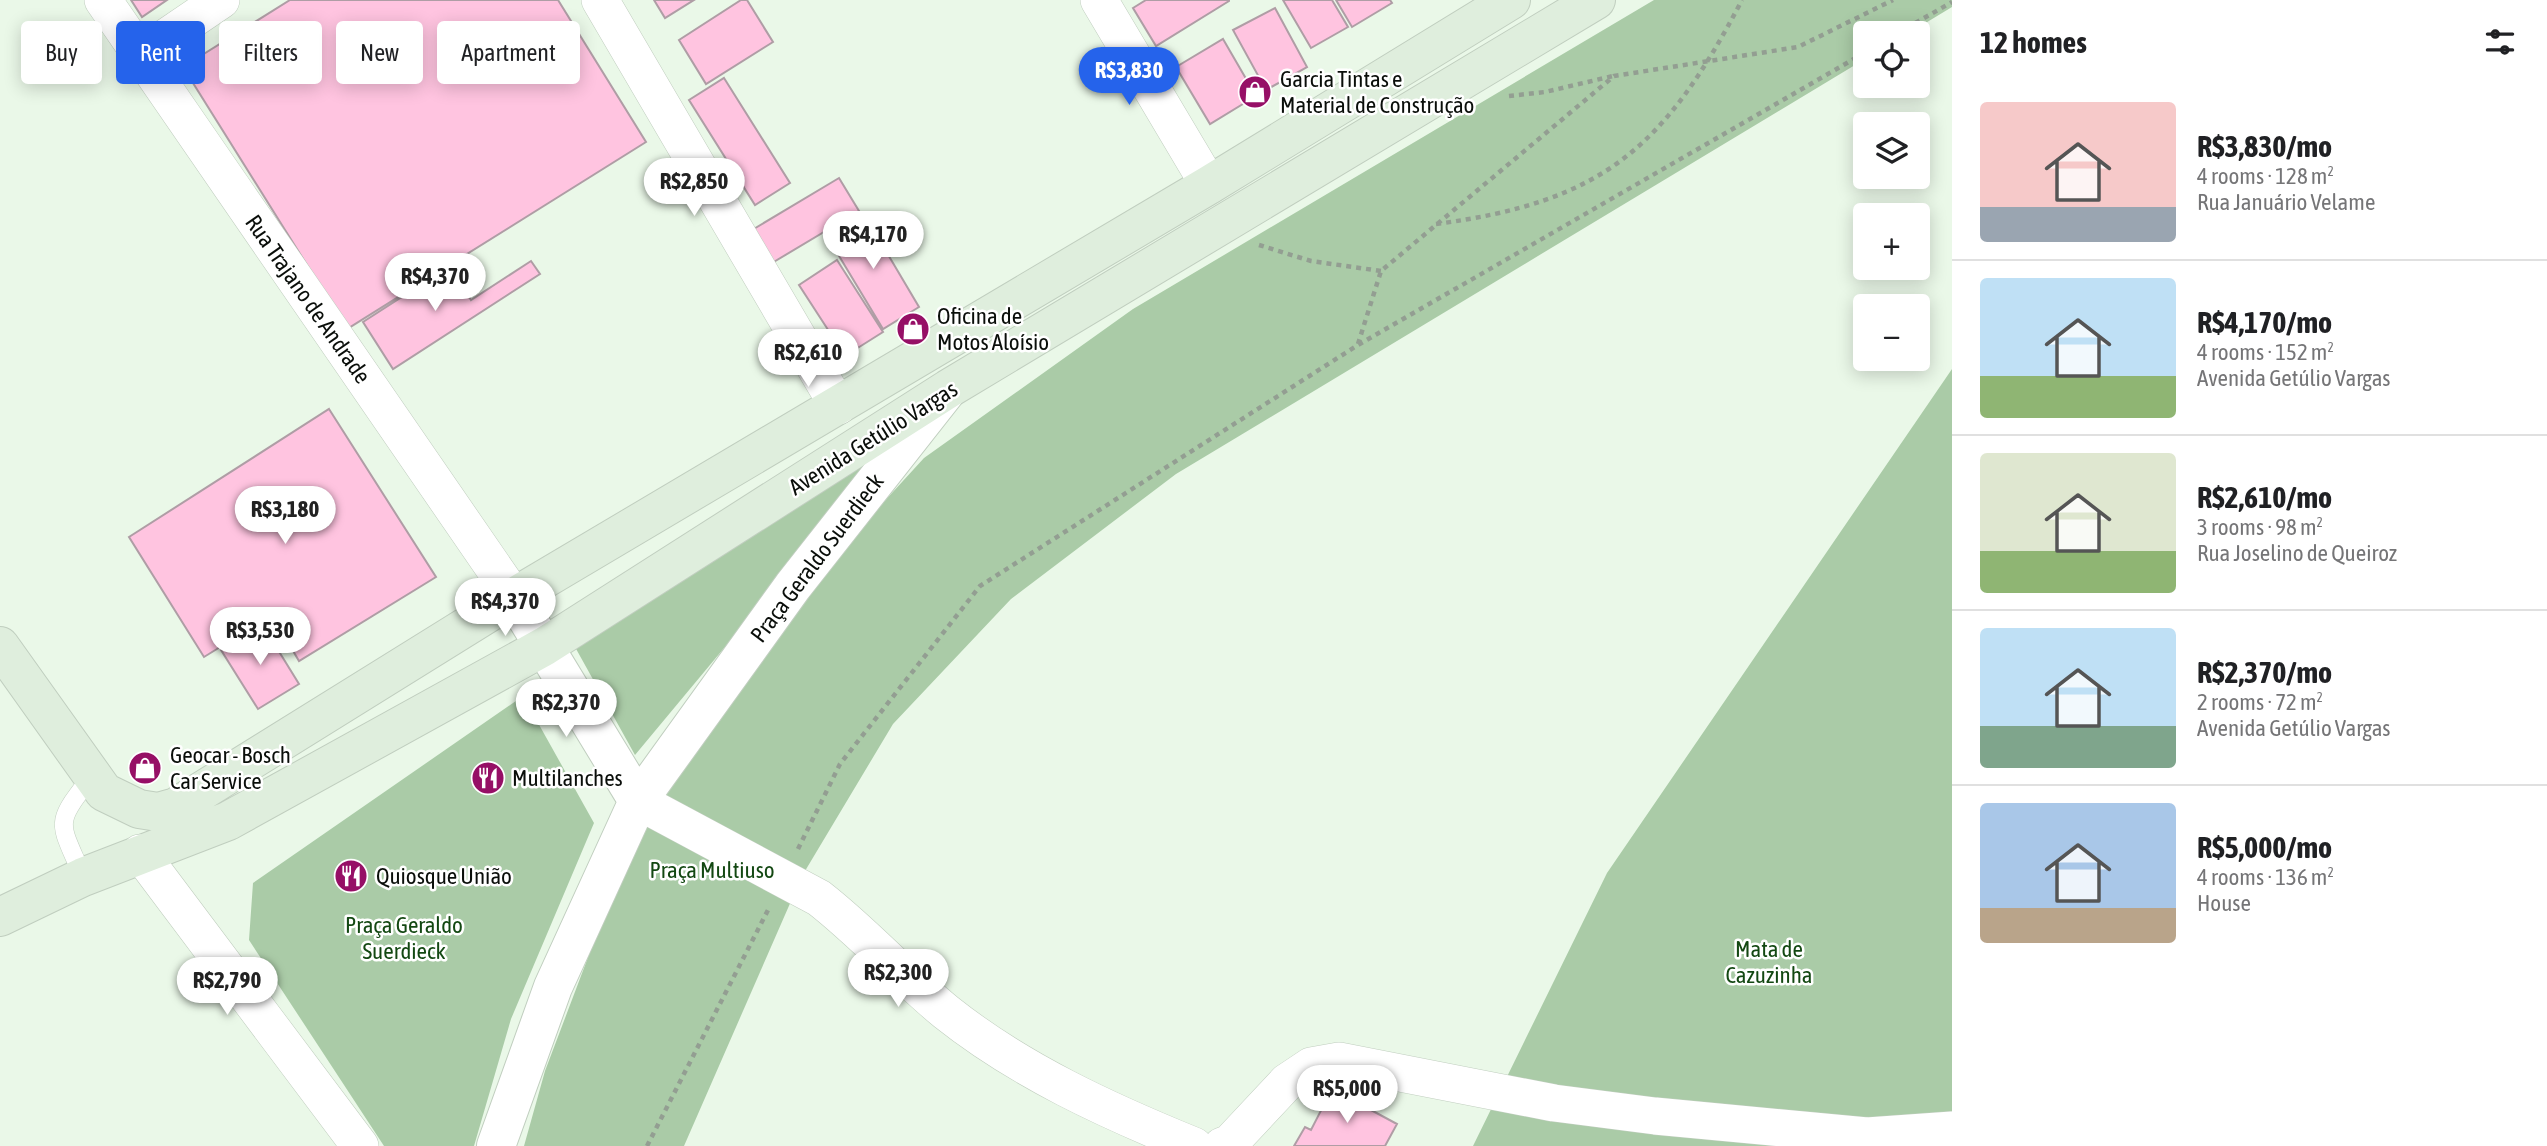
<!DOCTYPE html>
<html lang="en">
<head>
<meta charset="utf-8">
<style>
	body { margin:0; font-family:"Asap Condensed",sans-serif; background:#f6f6f6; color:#202124; height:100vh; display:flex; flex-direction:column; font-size:26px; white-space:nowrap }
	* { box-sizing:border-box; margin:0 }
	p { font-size:23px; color:#757577 }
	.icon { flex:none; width:38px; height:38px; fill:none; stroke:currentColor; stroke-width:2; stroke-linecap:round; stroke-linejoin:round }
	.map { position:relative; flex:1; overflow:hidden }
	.panel { display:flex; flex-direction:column; background:#fff; width:595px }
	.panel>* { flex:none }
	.banner { position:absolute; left:21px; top:21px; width:665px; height:63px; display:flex; gap:14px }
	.fabs { position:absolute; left:1853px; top:21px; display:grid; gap:14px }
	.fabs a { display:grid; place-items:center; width:77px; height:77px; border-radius:7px; background:#fff; box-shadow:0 4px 18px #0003; font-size:35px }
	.price { position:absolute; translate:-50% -60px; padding:0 16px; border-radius:24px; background:#fff; color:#222; font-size:23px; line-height:46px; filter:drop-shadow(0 2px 4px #0008) }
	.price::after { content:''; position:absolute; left:50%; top:42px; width:21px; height:16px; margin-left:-10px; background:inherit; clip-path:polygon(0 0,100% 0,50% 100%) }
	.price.on { background:#2563eb; color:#fff }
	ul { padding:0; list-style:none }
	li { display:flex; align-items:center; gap:21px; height:175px; padding:0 28px }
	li+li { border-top:2px solid #e0e0e0 }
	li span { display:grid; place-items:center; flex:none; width:196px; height:140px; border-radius:7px; color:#555 }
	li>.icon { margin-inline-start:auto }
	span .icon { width:84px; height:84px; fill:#fffc; stroke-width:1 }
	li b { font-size:30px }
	h2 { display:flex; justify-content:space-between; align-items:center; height:84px; padding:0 28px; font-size:30px }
	.pill { padding:0 24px; border-radius:7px; background:#fff; box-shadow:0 4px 18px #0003; font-size:24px; line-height:63px }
	.pill.on { background:#2563eb; color:#fff }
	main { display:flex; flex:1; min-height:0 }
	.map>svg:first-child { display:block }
	.green { fill:#aacba7 }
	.building { fill:#ffc4e0; stroke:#af9da5; stroke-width:2 }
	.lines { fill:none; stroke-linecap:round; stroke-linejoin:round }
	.service-casing { stroke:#c0cebf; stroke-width:19 }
	.minor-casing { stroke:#c0cebf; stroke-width:38 }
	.tertiary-casing { stroke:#c0cebf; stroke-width:40 }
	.secondary-casing { stroke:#c0cebf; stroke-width:40 }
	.path { stroke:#939e92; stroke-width:4.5; stroke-dasharray:5 5; stroke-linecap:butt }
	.service { stroke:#fff; stroke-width:18 }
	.minor { stroke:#fff; stroke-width:37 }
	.tertiary { stroke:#fff; stroke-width:38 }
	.secondary { stroke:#dfeedd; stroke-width:38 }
	.labels { text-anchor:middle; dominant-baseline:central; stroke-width:5; stroke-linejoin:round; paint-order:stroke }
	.poi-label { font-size:23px; fill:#0a0e0a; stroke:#fff; text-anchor:start }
	.street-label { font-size:23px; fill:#0a0e0a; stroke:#fff }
	.park-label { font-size:23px; fill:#134812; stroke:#fff }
</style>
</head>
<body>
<main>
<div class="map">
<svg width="1952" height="1146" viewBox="0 0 1952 1146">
	<rect width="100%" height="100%" fill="#eaf8e8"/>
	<path class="green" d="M1654,0H1952V7L1909,33H1866L1865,59L1176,474L1011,599L893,724L802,876L684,1146H524L545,1071L637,828L784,611L924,458L1133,309Z
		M1952,369V1146H1473L1607,873Z
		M893,445L635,755L575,647Z
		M523,696L594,823L511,1019L474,1146H384L249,940L253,883Z"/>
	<path class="building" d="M131,0H167L142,17Z
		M290,0H558L646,142L347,329L183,67Z
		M654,0H694L665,18Z
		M741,0H747L773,42L706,84L679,40Z
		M1146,0H1229V1L1156,46L1133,8Z
		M1283,0H1332L1348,27L1311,48Z
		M1336,0H1390L1392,3L1352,27Z
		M1275,8L1307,67L1266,90L1233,30Z
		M1223,39L1256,96L1210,124L1176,67Z
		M724,78L790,183L755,205L689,100Z
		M839,178L859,211L767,266L747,233Z
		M864,214L919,307L883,329L827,236Z
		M837,260L883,332L845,356L799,285Z
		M531,261L540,274L393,369L363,322L450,266L471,300Z
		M329,409L436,577L299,661L272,615L204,657L129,537Z
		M262,624L299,684L258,709L221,650Z
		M1332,1089L1397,1124L1385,1146H1294L1305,1127L1311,1130Z"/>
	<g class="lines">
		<defs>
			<path id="service" d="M83,877C59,820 53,826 92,776"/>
			<path id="minor" d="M103,0L514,597
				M600,0L838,406
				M1099,0L1209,185
				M140,55L221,0
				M638,801L819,898C864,933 902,976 946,1012C1020,1071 1108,1111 1194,1146
				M140,853L360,1146
				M1222,1146L1230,1143L1287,1082L1311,1066L1339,1061L1554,1103L1655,1116L1867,1136L1952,1130"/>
			<path id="tertiary" d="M514,597L638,801
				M496,1146L553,987L638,801L793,586L945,393"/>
			<path id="secondary" d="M0,646L104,792L139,809L158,812L176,807L514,597L1209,185L1511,0
				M0,917L83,877L228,821L545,646L948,389L1596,0"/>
		</defs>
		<use href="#service" class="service-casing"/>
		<use href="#minor" class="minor-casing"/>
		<use href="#tertiary" class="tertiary-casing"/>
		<use href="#secondary" class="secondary-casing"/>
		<path class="path" d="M1898,33L1952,2
			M1509,96L1545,92L1613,76
			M1436,224C1604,202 1665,147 1742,0
			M1259,245L1311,261L1381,271
			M1358,344L1381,271L1614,76L1798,47L1893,0
			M798,849L840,764L980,586L1358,345L1866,52
			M647,1146L768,910"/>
		<use href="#service" class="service"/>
		<use href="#minor" class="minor"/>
		<use href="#tertiary" class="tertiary"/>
		<use href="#secondary" class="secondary"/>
	</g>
	<defs>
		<symbol id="shop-disc" viewBox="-11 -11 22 22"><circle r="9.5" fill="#960f66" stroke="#fff"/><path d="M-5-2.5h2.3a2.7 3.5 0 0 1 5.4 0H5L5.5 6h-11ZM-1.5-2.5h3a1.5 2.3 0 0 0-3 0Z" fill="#fff"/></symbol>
		<symbol id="restaurant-disc" viewBox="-11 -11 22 22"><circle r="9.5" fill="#960f66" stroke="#fff"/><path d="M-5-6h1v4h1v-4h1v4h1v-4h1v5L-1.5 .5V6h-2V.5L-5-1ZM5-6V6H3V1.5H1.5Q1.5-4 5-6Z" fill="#fff"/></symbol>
	</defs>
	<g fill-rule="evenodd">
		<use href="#shop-disc" x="1236" y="73" width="38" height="38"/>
		<use href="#shop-disc" x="894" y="310" width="38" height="38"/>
		<use href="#shop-disc" x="126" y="749" width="38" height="38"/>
		<use href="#restaurant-disc" x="469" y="759" width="38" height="38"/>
		<use href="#restaurant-disc" x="332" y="857" width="38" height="38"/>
	</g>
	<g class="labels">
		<g class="poi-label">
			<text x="1280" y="79">Garcia Tintas e<tspan x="1280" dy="26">Material de Construção</tspan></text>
			<text x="937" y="316">Oficina de<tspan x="937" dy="26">Motos Aloísio</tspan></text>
			<text x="170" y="755">Geocar - Bosch<tspan x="170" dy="26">Car Service</tspan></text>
			<text x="512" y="778">Multilanches</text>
			<text x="376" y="876">Quiosque União</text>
		</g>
		<g class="street-label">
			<text transform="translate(308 299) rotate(55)">Rua Trajano de Andrade</text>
			<text transform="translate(873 438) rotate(-32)">Avenida Getúlio Vargas</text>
			<text transform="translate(817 558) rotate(-53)">Praça Geraldo Suerdieck</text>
		</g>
		<g class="park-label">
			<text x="712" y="870">Praça Multiuso</text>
			<text x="404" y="925">Praça Geraldo<tspan x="404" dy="26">Suerdieck</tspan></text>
			<text x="1769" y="949">Mata de<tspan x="1769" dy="26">Cazuzinha</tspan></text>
		</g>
	</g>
</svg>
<div class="fabs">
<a><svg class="icon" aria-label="locate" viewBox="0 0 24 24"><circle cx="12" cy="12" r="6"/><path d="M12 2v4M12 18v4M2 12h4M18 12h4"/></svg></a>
<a><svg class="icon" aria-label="layers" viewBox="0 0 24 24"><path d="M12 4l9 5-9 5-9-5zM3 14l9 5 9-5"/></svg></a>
<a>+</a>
<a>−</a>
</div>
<b class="price on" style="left:1129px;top:107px">R$3,830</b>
<b class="price" style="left:694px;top:218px">R$2,850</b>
<b class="price" style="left:873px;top:271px">R$4,170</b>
<b class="price" style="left:435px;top:313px">R$4,370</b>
<b class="price" style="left:808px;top:389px">R$2,610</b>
<b class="price" style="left:285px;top:546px">R$3,180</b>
<b class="price" style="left:505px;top:638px">R$4,370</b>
<b class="price" style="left:260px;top:667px">R$3,530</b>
<b class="price" style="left:566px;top:739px">R$2,370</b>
<b class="price" style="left:898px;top:1009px">R$2,300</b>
<b class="price" style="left:227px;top:1017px">R$2,790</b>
<b class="price" style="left:1347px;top:1125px">R$5,000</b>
<div class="banner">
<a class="pill">Buy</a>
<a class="pill on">Rent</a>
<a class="pill">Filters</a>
<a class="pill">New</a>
<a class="pill">Apartment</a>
</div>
</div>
<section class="panel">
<h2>12 homes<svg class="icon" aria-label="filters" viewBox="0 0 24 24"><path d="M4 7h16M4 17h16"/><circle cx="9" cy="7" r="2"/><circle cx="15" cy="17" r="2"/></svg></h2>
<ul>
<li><span style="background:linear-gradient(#f6c9c9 75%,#9aa5b1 0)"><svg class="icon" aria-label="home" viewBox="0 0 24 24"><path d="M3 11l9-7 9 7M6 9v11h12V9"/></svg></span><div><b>R$3,830/mo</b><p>4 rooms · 128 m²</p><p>Rua Januário Velame</p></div></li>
<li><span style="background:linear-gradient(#bfe0f5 70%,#8fb573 0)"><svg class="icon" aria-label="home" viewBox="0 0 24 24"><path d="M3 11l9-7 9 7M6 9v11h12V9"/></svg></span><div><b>R$4,170/mo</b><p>4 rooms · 152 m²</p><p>Avenida Getúlio Vargas</p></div></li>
<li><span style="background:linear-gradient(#dfe7d0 70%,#8fb573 0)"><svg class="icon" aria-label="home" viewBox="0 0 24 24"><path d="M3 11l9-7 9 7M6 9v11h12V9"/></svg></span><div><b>R$2,610/mo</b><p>3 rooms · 98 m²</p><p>Rua Joselino de Queiroz</p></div></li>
<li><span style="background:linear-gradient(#bfe0f5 70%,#7fa58c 0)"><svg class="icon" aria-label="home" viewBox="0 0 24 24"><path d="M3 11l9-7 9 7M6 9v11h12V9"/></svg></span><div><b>R$2,370/mo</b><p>2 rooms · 72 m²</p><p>Avenida Getúlio Vargas</p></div></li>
<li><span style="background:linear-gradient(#a9c7e8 75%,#b9a48a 0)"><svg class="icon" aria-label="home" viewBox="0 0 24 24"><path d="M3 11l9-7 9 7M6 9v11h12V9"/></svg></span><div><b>R$5,000/mo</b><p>4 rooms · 136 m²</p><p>House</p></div></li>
</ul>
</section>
</main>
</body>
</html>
